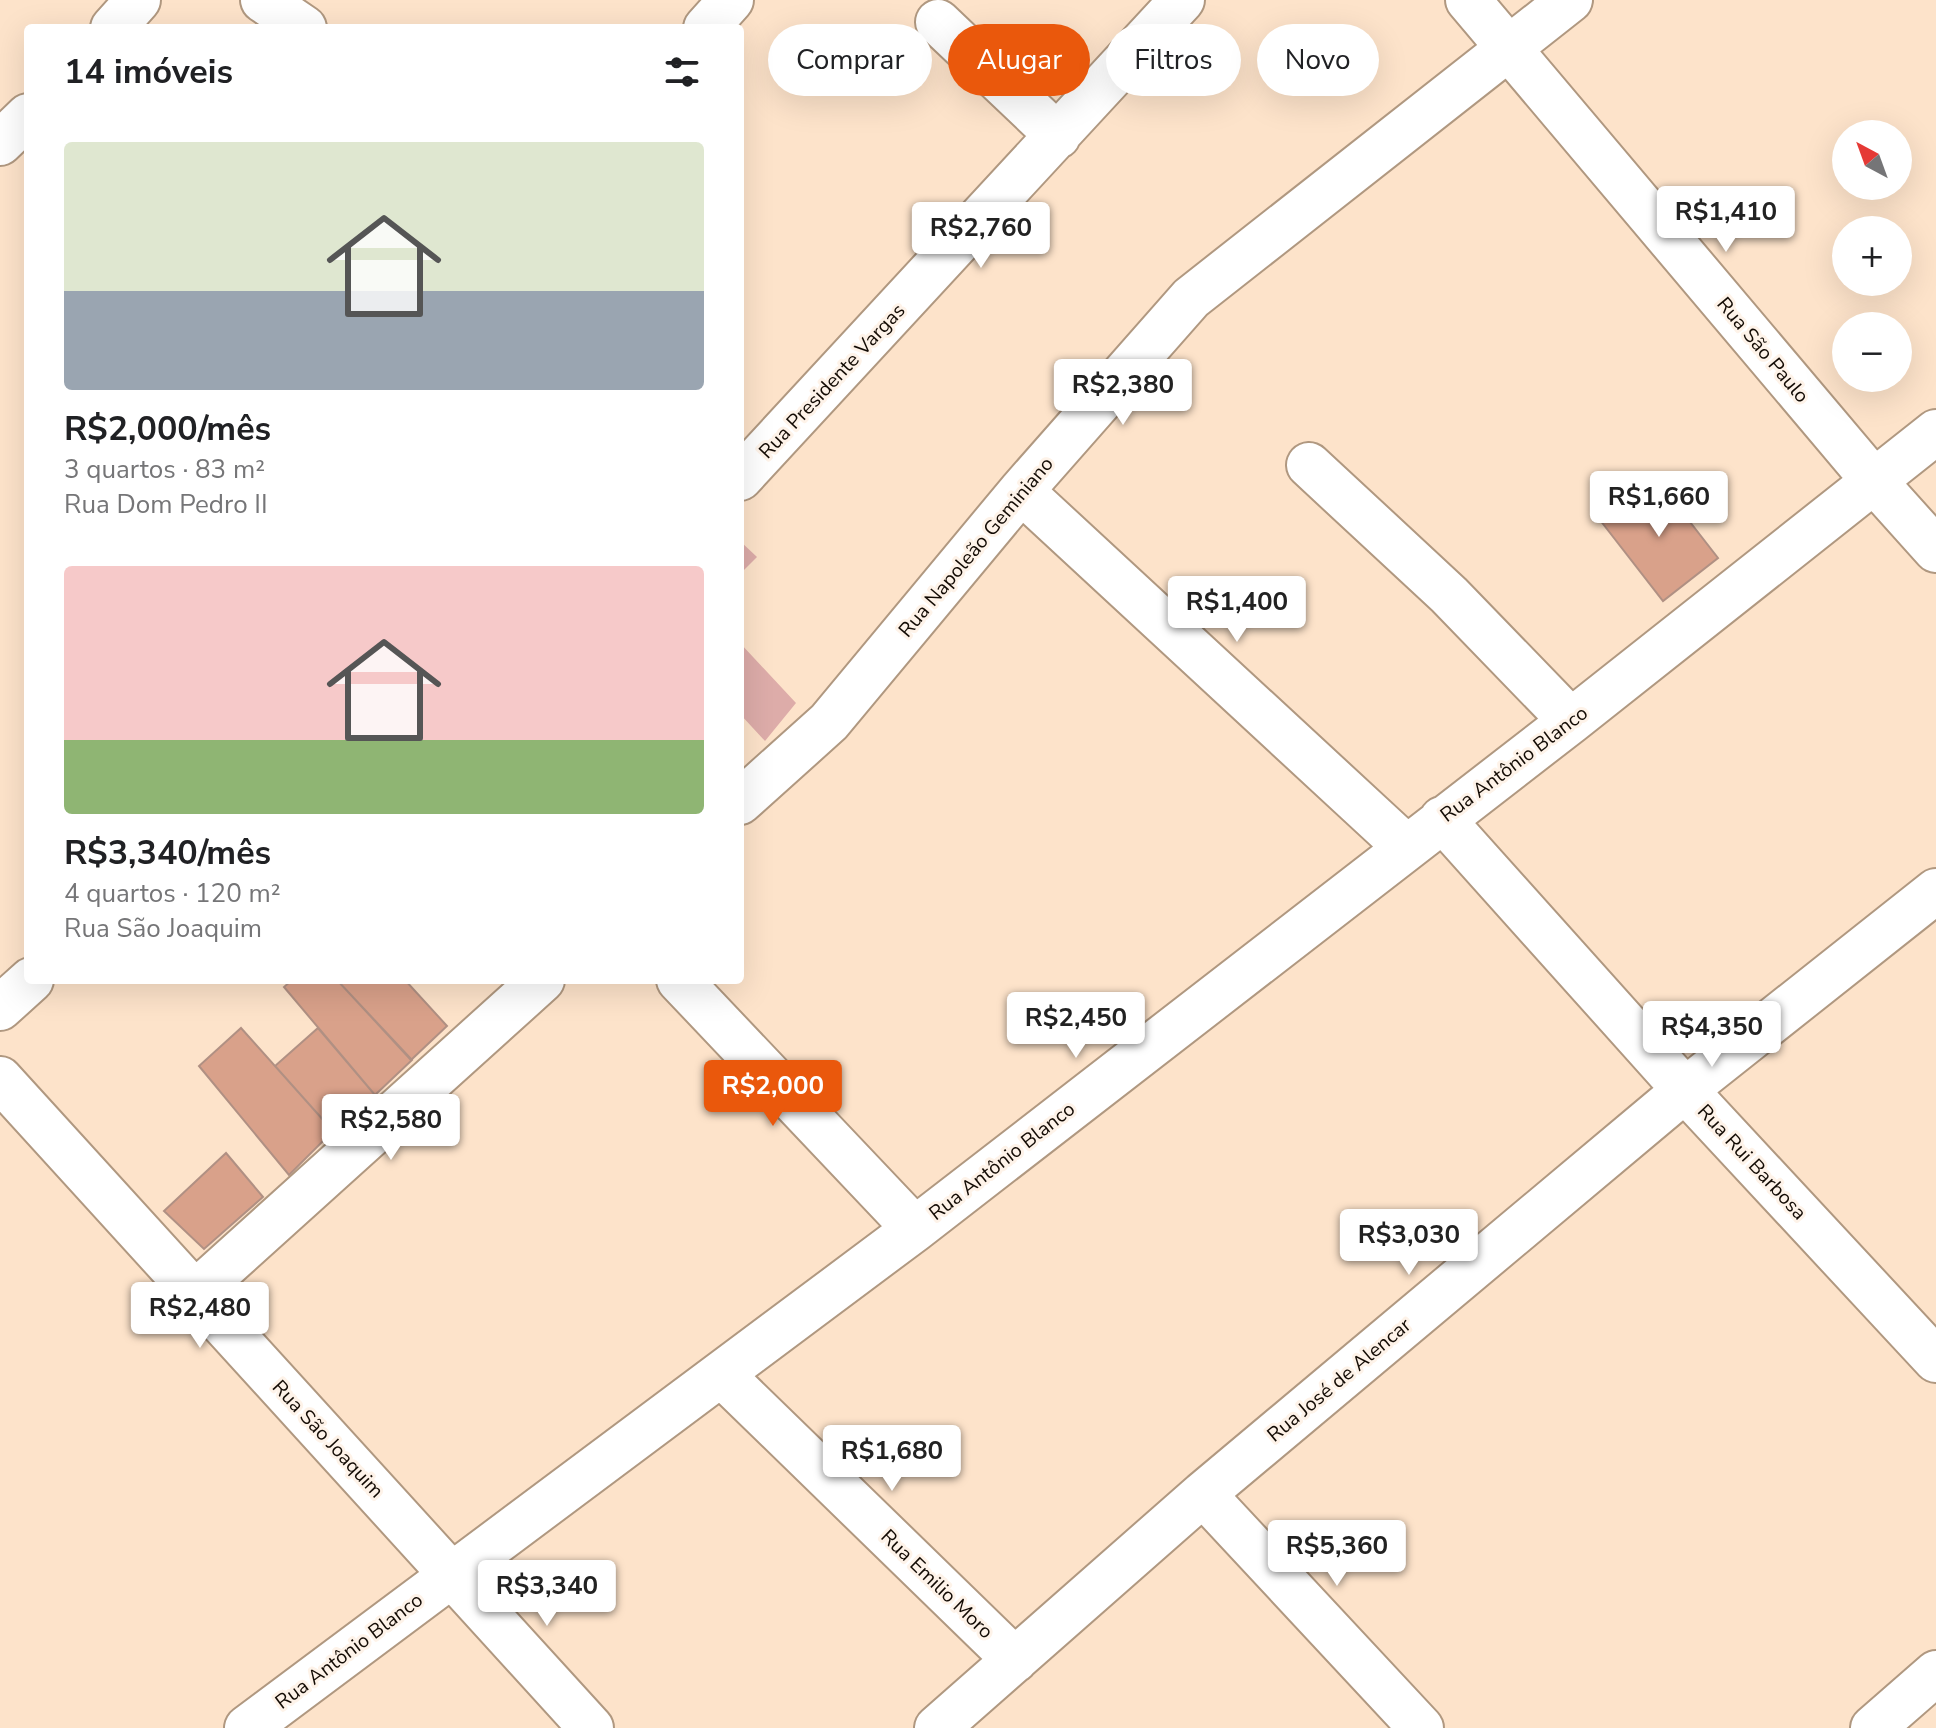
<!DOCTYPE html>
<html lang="pt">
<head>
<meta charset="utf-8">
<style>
	body { margin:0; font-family:"Nunito Sans",sans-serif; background:#f6f6f6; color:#202124; height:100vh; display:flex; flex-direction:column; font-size:30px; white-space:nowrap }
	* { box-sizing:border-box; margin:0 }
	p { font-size:26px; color:#757577 }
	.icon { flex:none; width:44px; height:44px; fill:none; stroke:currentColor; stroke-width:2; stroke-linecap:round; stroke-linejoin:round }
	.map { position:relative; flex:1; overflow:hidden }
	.drawer { position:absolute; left:24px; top:24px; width:720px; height:960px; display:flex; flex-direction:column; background:#fff; border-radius:8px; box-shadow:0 8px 32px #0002 }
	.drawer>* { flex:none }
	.banner { position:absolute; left:768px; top:24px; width:760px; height:72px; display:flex; gap:16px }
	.needle { width:52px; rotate:319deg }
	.controls { position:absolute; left:1832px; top:120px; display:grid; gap:16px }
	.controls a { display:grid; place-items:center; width:80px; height:80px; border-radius:50%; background:#fff; box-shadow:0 8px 32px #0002; font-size:40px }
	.price { position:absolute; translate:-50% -68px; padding:0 18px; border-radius:8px; background:#fff; color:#222; font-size:26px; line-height:52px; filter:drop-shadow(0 2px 4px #0008) }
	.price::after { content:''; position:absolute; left:50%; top:48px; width:24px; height:18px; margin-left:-12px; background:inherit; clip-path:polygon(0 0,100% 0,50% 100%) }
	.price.selected { background:#ea580c; color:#fff }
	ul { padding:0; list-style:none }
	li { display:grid; align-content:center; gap:16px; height:424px; padding:0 40px }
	li span { display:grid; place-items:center; height:248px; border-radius:8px; color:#555 }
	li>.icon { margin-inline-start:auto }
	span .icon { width:144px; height:144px; fill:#fffc; stroke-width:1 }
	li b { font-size:34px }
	h2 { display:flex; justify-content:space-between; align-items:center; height:96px; padding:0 40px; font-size:34px }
	.chip { padding:0 28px; border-radius:36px; background:#fff; box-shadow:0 8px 32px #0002; font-size:28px; line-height:72px }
	.chip.selected { background:#ea580c; color:#fff }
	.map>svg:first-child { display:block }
	.green { fill:#ddaca9 }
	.building { fill:#d9a18a; stroke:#b09083; stroke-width:2 }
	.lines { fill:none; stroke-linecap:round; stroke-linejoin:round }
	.minor-casing { stroke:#b09880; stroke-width:48 }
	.minor { stroke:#fff; stroke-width:44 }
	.labels { text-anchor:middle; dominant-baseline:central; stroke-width:6; stroke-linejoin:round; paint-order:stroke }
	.street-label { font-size:20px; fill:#130b04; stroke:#fef3e9 }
</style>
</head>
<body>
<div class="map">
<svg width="1936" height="1728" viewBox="0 0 1936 1728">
	<rect width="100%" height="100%" fill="#fde3ca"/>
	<path class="green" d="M740,541L757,557L740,574Z
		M740,643L796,703L765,741L740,714Z"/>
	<path class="building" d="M1655,477L1718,558L1663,601L1600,520Z
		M292,980H337L412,1060L375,1095L284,987Z
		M337,980H405L447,1026L411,1060Z
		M241,1028L333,1131L289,1175L199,1066Z
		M318,1028L375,1095L333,1131L275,1066Z
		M226,1153L263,1197L204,1249L164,1211Z"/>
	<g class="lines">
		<defs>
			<path id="minor" d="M263,0L304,28
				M1468,0L1874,481L1936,550
				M938,22L1058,136
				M113,28L138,0
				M706,28L731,0
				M0,143L28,116
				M1309,465L1449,595L1571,721
				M740,478L1182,0
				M1021,491L1406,847
				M740,802L829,722L1021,491L1191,298L1570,0
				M1442,819L1685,1090L1936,1360
				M679,980L915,1229
				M0,1008L31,980
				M0,1079L591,1728
				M194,1294L542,980
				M721,1374L1015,1660
				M1203,1494L1421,1728
				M247,1728L915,1229L1571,721L1936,432
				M937,1728L1203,1494L1685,1090L1936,891
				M1873,1728L1936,1673"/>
		</defs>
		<use href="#minor" class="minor-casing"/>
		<use href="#minor" class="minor"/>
	</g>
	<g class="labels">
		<g class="street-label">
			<text transform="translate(1763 350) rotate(50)">Rua São Paulo</text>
			<text transform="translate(832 381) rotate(-47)">Rua Presidente Vargas</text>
			<text transform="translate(976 547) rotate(-50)">Rua Napoleão Geminiano</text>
			<text transform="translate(1514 764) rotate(-37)">Rua Antônio Blanco</text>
			<text transform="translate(1002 1161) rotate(-38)">Rua Antônio Blanco</text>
			<text transform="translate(1752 1162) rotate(47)">Rua Rui Barbosa</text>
			<text transform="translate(1339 1380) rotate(-40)">Rua José de Alencar</text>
			<text transform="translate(328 1439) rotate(47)">Rua São Joaquim</text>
			<text transform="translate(937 1584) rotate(44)">Rua Emilio Moro</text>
			<text transform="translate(349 1651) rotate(-37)">Rua Antônio Blanco</text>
		</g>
	</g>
</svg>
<div class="controls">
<a><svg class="needle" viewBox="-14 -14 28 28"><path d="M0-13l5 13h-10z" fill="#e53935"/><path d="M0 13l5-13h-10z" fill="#757577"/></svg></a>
<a>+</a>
<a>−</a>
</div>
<b class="price" style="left:1726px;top:254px">R$1,410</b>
<b class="price" style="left:981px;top:270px">R$2,760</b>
<b class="price" style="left:1123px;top:427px">R$2,380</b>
<b class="price" style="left:1659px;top:539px">R$1,660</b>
<b class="price" style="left:1237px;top:644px">R$1,400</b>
<b class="price" style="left:1076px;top:1060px">R$2,450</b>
<b class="price" style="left:1712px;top:1069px">R$4,350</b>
<b class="price selected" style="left:773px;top:1128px">R$2,000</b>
<b class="price" style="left:391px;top:1162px">R$2,580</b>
<b class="price" style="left:1409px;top:1277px">R$3,030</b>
<b class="price" style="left:200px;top:1350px">R$2,480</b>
<b class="price" style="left:892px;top:1493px">R$1,680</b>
<b class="price" style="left:1337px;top:1588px">R$5,360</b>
<b class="price" style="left:547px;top:1628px">R$3,340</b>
<div class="banner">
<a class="chip">Comprar</a>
<a class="chip selected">Alugar</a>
<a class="chip">Filtros</a>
<a class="chip">Novo</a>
</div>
<section class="drawer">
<h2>14 imóveis<svg class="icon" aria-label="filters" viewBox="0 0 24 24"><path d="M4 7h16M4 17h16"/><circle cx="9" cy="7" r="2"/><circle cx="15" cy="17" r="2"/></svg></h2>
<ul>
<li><span style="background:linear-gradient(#dfe7d0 60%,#9aa5b1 0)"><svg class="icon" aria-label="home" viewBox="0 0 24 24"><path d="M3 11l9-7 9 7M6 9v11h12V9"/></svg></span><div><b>R$2,000/mês</b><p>3 quartos · 83 m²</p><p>Rua Dom Pedro II</p></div></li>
<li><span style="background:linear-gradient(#f6c9c9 70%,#8fb573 0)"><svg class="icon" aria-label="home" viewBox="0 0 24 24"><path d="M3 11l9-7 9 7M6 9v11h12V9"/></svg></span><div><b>R$3,340/mês</b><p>4 quartos · 120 m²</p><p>Rua São Joaquim</p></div></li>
</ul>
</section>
</div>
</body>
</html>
